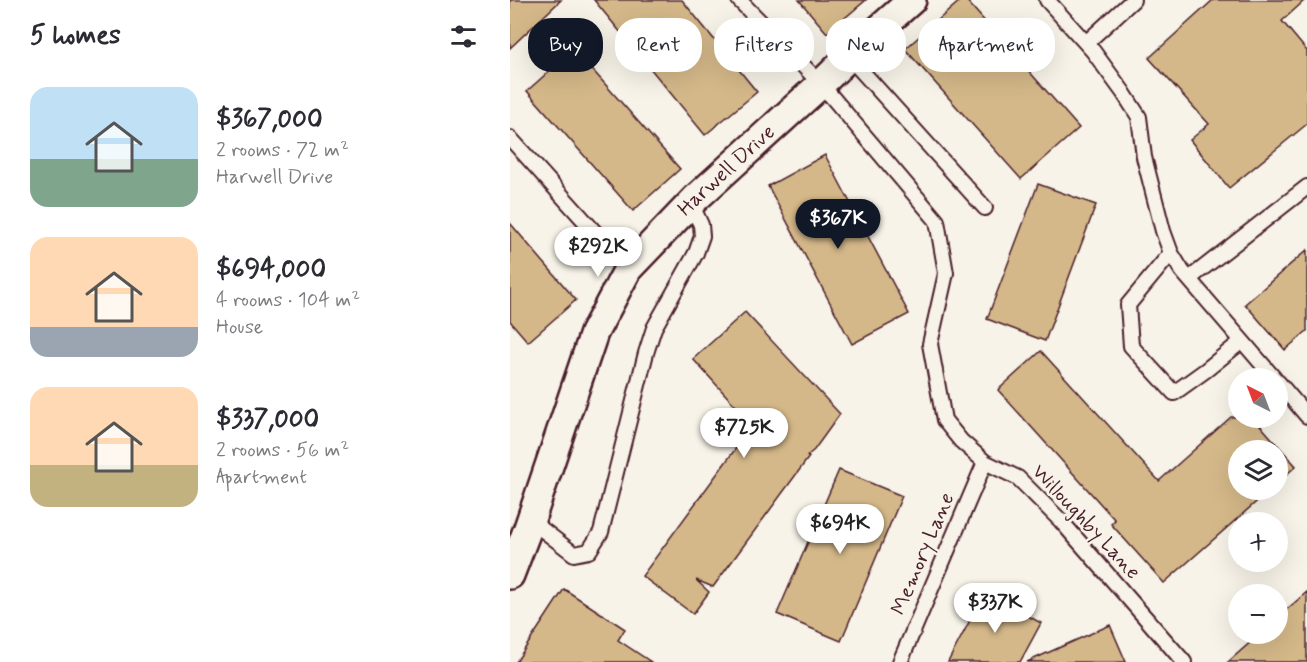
<!DOCTYPE html>
<html lang="en">
<head>
<meta charset="utf-8">
<style>
	body { margin:0; font-family:Mynerve,sans-serif; background:#f2f2f3; color:#2b2b33; height:100vh; display:flex; flex-direction:column; font-size:22px; white-space:nowrap }
	* { box-sizing:border-box; margin:0 }
	p { font-size:20px; color:#7c7c81 }
	.icon { flex:none; width:33px; height:33px; fill:none; stroke:currentColor; stroke-width:2; stroke-linecap:round; stroke-linejoin:round }
	.map { position:relative; flex:1; overflow:hidden }
	.drawer { display:flex; flex-direction:column; background:#fff; width:510px }
	.drawer>* { flex:none }
	.banner { position:absolute; left:18px; top:18px; width:570px; height:54px; display:flex; gap:12px }
	.needle { width:39px; rotate:318deg }
	.fabs { position:absolute; left:718px; top:368px; display:grid; gap:12px }
	.fabs a { display:grid; place-items:center; width:60px; height:60px; border-radius:50%; background:#fff; box-shadow:0 6px 24px #0002; font-size:30px }
	.price { position:absolute; translate:-50% -51px; padding:0 14px; border-radius:21px; background:#fff; color:#222; font-size:20px; line-height:39px; filter:drop-shadow(0 2px 3px #0008) }
	.price::after { content:''; position:absolute; left:50%; top:36px; width:18px; height:14px; margin-left:-9px; background:inherit; clip-path:polygon(0 0,100% 0,50% 100%) }
	.price.on { background:#111827; color:#fff }
	ul { padding:0; list-style:none }
	li { display:flex; align-items:center; gap:18px; height:150px; padding:0 30px }
	li span { display:grid; place-items:center; flex:none; width:168px; height:120px; border-radius:18px; color:#555 }
	li>.icon { margin-inline-start:auto }
	span .icon { width:72px; height:72px; fill:#fffc; stroke-width:1 }
	li b { font-size:26px }
	h2 { display:flex; justify-content:space-between; align-items:center; height:72px; padding:0 30px; font-size:26px }
	.tag { padding:0 21px; border-radius:24px; background:#fff; box-shadow:0 6px 24px #0002; font-size:21px; line-height:54px }
	.tag.on { background:#111827; color:#fff }
	main { display:flex; flex:1; min-height:0 }
	.map>svg:first-child { display:block }
	.building { fill:#d4b889; stroke:#4a1f2b; stroke-width:1.5 }
	.lines { fill:none; stroke-linecap:round; stroke-linejoin:round }
	.service-casing { stroke:#4a1f2b; stroke-width:18 }
	.minor-casing { stroke:#4a1f2b; stroke-width:32 }
	.service { stroke:#f7f3e8; stroke-width:14 }
	.minor { stroke:#f7f3e8; stroke-width:27 }
	.labels { text-anchor:middle; dominant-baseline:central; stroke-width:5; stroke-linejoin:round; paint-order:stroke }
	.street-label { font-size:21px; fill:#4a1f2b; stroke:#f7f3e8 }
</style>
</head>
<body>
<main>
<section class="drawer">
<h2>5 homes<svg class="icon" aria-label="filters" viewBox="0 0 24 24"><path d="M4 7h16M4 17h16"/><circle cx="9" cy="7" r="2"/><circle cx="15" cy="17" r="2"/></svg></h2>
<ul>
<li><span style="background:linear-gradient(#bfe0f5 60%,#7fa58c 0)"><svg class="icon" aria-label="home" viewBox="0 0 24 24"><path d="M3 11l9-7 9 7M6 9v11h12V9"/></svg></span><div><b>$367,000</b><p>2 rooms · 72 m²</p><p>Harwell Drive</p></div></li>
<li><span style="background:linear-gradient(#ffd9b3 75%,#9aa5b1 0)"><svg class="icon" aria-label="home" viewBox="0 0 24 24"><path d="M3 11l9-7 9 7M6 9v11h12V9"/></svg></span><div><b>$694,000</b><p>4 rooms · 104 m²</p><p>House</p></div></li>
<li><span style="background:linear-gradient(#ffd9b3 65%,#c2b280 0)"><svg class="icon" aria-label="home" viewBox="0 0 24 24"><path d="M3 11l9-7 9 7M6 9v11h12V9"/></svg></span><div><b>$337,000</b><p>2 rooms · 56 m²</p><p>Apartment</p></div></li>
</ul>
</section>
<div class="map">
<svg width="797" height="662" viewBox="0 0 797 662">
	<rect width="100%" height="100%" fill="#f7f3e8"/>
	<filter id="ink" filterUnits="userSpaceOnUse"><feTurbulence type="fractalNoise" baseFrequency=".0167" numOctaves="2"/><feDisplacementMap in="SourceGraphic" scale="12" xChannelSelector="R" yChannelSelector="G"/><feConvolveMatrix kernelMatrix="1 2 1 2 8 2 1 2 1" color-interpolation-filters="sRGB"/></filter>
	<g filter="url(#ink)">
		<path class="building" d="M0,0H51L0,48Z
			M84,0H172L247,92L195,135Z
			M289,0H356L317,33Z
			M451,0H456L569,128L511,179L395,49Z
			M703,0H795L772,21L797,51V124L719,188L680,140L699,124L639,58Z
			M64,49L170,169L123,211L17,91Z
			M315,155L399,314L342,344L258,186Z
			M528,184L586,205L535,341L477,319Z
			M0,223L66,300L18,342L0,321Z
			M797,250V331L775,350L735,304Z
			M235,312L330,414L304,450L297,456L299,457L203,587L186,580L199,592L183,614L132,576L243,425L183,359Z
			M531,351L649,481L721,417H743L786,466L768,482V450H729V489H761L654,583L601,524L605,520L488,390Z
			M329,470L392,496L331,641L267,614Z
			M54,589L115,629L108,640L141,662H6Z
			M475,592L531,623L510,662H438Z
			M797,592V662H718L751,633H768V617Z
			M600,625L616,662H517Z"/>
		<g class="lines">
			<defs>
				<path id="service" d="M229,0L311,84L427,221L436,273L420,344L434,420L451,441L475,462L508,478L551,521L674,662
					M537,0L583,51L613,92L629,117L634,157L653,231L661,253L672,271L764,378
					M576,43L623,0
					M339,57L475,208
					M0,138L118,269
					M661,253L618,305L621,346L664,393L696,370L732,341
					M679,279L797,187
					M768,382L797,416
					M20,520L64,554L79,551L91,532L136,353L144,328L186,253L192,236L191,225L181,203
					M390,662L475,462"/>
				<g id="minor">
					<path id="s1" d="M0,575L18,528L84,333L118,269L185,199L311,84L350,46L402,0"/>
				</g>
			</defs>
			<use href="#service" class="service-casing"/>
			<use href="#minor" class="minor-casing"/>
			<use href="#service" class="service"/>
			<use href="#minor" class="minor"/>
		</g>
	</g>
	<g class="labels">
		<g class="street-label">
			<text stroke="none"><textPath href="#s1" startOffset="468">Harwell Drive</textPath></text>
			<text transform="translate(576 522) rotate(47)">Willoughby Lane</text>
			<text transform="translate(413 554) rotate(-67)">Memory Lane</text>
		</g>
	</g>
</svg>
<div class="fabs">
<a><svg class="needle" viewBox="-14 -14 28 28"><path d="M0-13l5 13h-10z" fill="#e53935"/><path d="M0 13l5-13h-10z" fill="#7c7c81"/></svg></a>
<a><svg class="icon" aria-label="layers" viewBox="0 0 24 24"><path d="M12 4l9 5-9 5-9-5zM3 14l9 5 9-5"/></svg></a>
<a>+</a>
<a>−</a>
</div>
<b class="price on" style="left:328px;top:250px">$367K</b>
<b class="price" style="left:88px;top:278px">$292K</b>
<b class="price" style="left:234px;top:459px">$725K</b>
<b class="price" style="left:330px;top:555px">$694K</b>
<b class="price" style="left:485px;top:634px">$337K</b>
<div class="banner">
<a class="tag on">Buy</a>
<a class="tag">Rent</a>
<a class="tag">Filters</a>
<a class="tag">New</a>
<a class="tag">Apartment</a>
</div>
</div>
</main>
</body>
</html>
